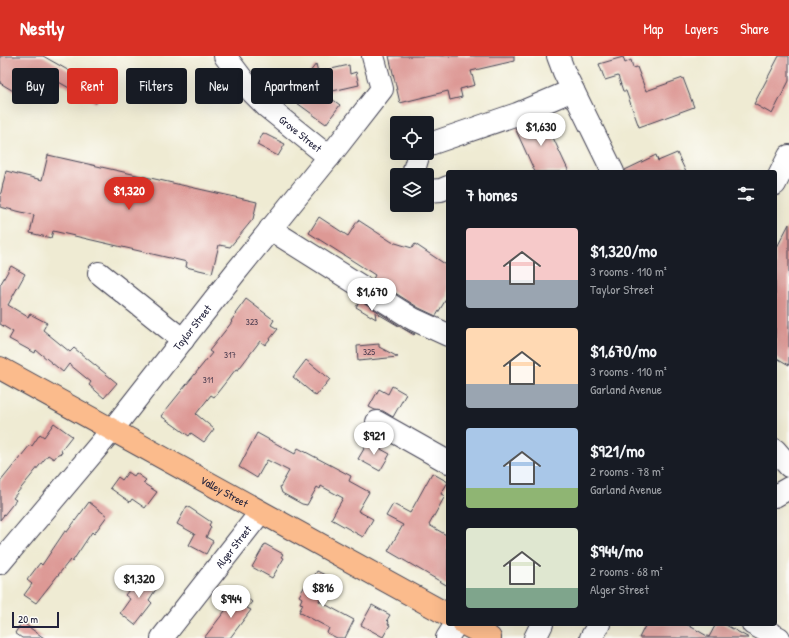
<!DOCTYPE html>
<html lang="en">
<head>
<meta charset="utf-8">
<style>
	body { margin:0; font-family:"Patrick Hand",sans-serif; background:#20242c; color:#f1f3f6; height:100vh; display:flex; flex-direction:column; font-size:15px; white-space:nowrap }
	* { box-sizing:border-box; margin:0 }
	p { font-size:13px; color:#9ea1a6 }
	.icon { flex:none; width:22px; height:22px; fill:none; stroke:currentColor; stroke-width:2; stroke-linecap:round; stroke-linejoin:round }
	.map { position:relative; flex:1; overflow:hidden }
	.side { position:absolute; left:446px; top:114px; width:331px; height:456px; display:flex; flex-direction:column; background:#171b24; border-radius:4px; box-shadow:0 4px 16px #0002 }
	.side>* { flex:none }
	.top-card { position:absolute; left:12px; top:12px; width:374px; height:36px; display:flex; gap:8px }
	.controls { position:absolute; left:390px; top:60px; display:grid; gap:8px }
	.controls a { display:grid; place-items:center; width:44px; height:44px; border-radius:4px; background:#171b24; box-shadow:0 4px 16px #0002; font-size:20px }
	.scale { position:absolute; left:12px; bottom:10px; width:47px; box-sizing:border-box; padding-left:4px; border:2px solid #22223b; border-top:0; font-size:11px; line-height:14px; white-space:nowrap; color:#22223b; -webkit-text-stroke:3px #fdfcf7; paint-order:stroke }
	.price { position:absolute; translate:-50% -34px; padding:0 9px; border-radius:14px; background:#fff; color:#222; font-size:13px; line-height:26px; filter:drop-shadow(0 1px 2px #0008) }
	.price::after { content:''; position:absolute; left:50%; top:24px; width:12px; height:9px; margin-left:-6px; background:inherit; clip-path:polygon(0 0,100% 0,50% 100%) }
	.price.on { background:#d93025; color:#fff }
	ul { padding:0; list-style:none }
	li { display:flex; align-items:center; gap:12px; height:100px; padding:0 20px }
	li span { display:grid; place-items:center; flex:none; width:112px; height:80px; border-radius:4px; color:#555 }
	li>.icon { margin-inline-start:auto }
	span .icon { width:48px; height:48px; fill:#fffc; stroke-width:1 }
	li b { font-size:17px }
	h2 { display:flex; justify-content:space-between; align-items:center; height:48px; padding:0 20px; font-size:17px }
	.tag { padding:0 14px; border-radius:4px; background:#171b24; box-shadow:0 4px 16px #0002; font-size:14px; line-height:36px }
	.tag.on { background:#d93025; color:#fff }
	header { display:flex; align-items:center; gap:24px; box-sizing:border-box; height:56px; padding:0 20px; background:#d93025; color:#fff }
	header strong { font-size:19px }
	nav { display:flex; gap:22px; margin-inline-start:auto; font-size:14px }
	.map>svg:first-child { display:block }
	.building { fill:#dd9995 }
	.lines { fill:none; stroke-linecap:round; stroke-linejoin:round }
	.minor-casing { stroke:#414052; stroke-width:24 }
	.major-casing { stroke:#414052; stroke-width:24 }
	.minor { stroke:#fff; stroke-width:22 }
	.major { stroke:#fbbb8c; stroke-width:22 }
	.labels { text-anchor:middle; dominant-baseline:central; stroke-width:3; stroke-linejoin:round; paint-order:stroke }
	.number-label { font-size:9px; fill:#514052 }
	.street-label { font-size:11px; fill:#22223b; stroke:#fdfcf7 }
</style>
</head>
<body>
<header>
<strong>Nestly</strong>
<nav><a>Map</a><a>Layers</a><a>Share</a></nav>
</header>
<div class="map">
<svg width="789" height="582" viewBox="0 0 789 582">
	<rect width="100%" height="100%" fill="#fdfcf7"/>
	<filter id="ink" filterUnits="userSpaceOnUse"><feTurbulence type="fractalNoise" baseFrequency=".025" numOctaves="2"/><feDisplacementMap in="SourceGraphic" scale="8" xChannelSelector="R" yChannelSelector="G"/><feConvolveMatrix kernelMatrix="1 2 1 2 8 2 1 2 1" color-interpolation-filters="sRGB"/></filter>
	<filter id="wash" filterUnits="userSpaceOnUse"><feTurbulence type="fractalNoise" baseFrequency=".012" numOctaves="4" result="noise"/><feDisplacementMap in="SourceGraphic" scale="16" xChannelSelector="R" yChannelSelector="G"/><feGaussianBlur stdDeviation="0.9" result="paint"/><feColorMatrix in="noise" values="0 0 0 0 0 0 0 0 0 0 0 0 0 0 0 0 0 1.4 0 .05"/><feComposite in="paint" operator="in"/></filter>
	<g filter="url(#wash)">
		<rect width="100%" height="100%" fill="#efebd3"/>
		<g id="blocks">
			<path class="building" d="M0,0H43L103,34L96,47L39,15L26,38L17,33L15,36L0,27Z
				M389,0H514V5L471,15L475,29L460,33L462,41L450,44L448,35L400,47Z
				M779,0H789V25L772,58L754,48Z
				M623,1L625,7L631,4L633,12L637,11L646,35L683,22L694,51L639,71L626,35H623L618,20L605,24L599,8Z
				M316,8L318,16L349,9L350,18L356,16L359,29L324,37L340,49L326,68L297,47L300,42L294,37Z
				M543,60L569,116H535L515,72Z
				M263,77L285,88L278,100L257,89Z
				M677,97L686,116H625V114L656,99L658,105Z
				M48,99L257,146L253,163L230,191L219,189L212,217L186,211L187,206L53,175L51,182L30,177L34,159L0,151V141L6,115L42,124Z
				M319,161L348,180L358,164L392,186L412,192L415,188L448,210V240L436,260L419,252L373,223L375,219L309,177Z
				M789,168V309L775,301V195Z
				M11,210L25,218L8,249L28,261L30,258L47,267L43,274L70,296L74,292L117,327L104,342L89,329L91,326L69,308L63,316L36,294L35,297L9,283L13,276L0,268V229Z
				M246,243L274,264L271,269L278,273L265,289L260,285L238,314L236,313L214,341L211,339L196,358L214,373L204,386L191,377L189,380L161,360L212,297L209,295L232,266L231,265L236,258H235Z
				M360,244L406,274L415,278L414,279L375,256L376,263L356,251Z
				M379,288V291L398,301L358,305L357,290Z
				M306,304L330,323L316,340L293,321Z
				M392,330L406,338L393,361L383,355L375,354L369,351L379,333L388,338Z
				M54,367L72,380L61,394L62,397L58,398L54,403L48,399L13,442L16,444L0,464V426L30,389L32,390L40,378L44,381Z
				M257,377L295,398L298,392L351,420L349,425L369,436L358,455L373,463L363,481L331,463L343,442L321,430L320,433L317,431L307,449L302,448L282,437L280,431L289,415L267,404L257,422L239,411Z
				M368,386L390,398L380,415L358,403Z
				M128,416L134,420L136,417L146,424L143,427L157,436L145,452L132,443L130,446L110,432L118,421L122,424Z
				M432,417L448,426L441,438L445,440L429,469L448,480V530L388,495L403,469L386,460L393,448L410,457Z
				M89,446L107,460L94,478L92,476L72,506L70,504L36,547L24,539L32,528L27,524L40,507L42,509L65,475L67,476Z
				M187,450L211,466L209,469L211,471L206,481L213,485L206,498L189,489L195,478L177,468Z
				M265,488L283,498L281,501L284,502L272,522L252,511Z
				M317,515L331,522L319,545L354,564L345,582H337L327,577L329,572L299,556L303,548L300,547L302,542L299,540L309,523L312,524Z
				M142,518L158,530L149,544L152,547L135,569L120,557L130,543L125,539Z
				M241,537L252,546L247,552L251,554L230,582H204L235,542L237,543Z
				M372,549L390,559L387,564L389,566L388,568L390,569L383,581L361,569Z
				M22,566L44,582H22L15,577Z
				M646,568H686L709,581L716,568H724L749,582H639Z"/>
		</g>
	</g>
	<g filter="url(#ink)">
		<use href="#blocks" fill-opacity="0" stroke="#414052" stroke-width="1"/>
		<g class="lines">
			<defs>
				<g id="minor">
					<path id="s1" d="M225,0L253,37L267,51L329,101"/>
					<path d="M558,0L564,16L613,116"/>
					<path d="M427,89L517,58L573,34"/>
					<path d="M416,119L414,114L419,97"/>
					<path d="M775,128L789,100"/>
					<path d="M427,135L441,134L448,131"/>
					<path d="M270,173L413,263L448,279"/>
					<path d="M99,217L183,284"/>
					<path d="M377,366L448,406"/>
					<path d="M775,394L789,410"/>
					<path d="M775,440L789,432"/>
					<path id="s2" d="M0,507L112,374L235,217L329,101L382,33L373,0"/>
					<path d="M753,568L779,582"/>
					<path id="s3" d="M162,582L260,457"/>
					<path d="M447,582L456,568"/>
					<path d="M535,582L542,568"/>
					<path d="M591,582L599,568"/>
				</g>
				<g id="major">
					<path id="s4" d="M0,312L448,559"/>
					<path d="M464,568L490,582"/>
				</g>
			</defs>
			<use href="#minor" class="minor-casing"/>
			<use href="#major" class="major-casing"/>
			<use href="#minor" class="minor"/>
			<use href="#major" class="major"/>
		</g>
	</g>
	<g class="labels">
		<g class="number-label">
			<text x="252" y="266">323</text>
			<text x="369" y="296">325</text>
			<text x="230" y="299">317</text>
			<text x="208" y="324">311</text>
		</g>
		<g class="street-label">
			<text stroke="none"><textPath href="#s1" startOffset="109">Grove Street</textPath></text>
			<text stroke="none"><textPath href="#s2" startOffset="304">Taylor Street</textPath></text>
			<text stroke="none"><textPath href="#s4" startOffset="256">Valley Street</textPath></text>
			<text stroke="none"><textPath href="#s3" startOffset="116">Alger Street</textPath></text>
		</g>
	</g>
</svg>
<div class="controls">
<a><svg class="icon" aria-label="locate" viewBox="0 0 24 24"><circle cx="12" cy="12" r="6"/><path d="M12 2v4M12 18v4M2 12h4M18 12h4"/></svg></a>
<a><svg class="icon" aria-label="layers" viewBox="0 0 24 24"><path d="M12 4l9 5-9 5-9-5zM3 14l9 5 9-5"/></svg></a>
</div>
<div class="scale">20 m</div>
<b class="price" style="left:541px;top:91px">$1,630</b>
<b class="price on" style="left:129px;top:155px">$1,320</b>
<b class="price" style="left:372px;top:256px">$1,670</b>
<b class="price" style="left:374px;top:400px">$921</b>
<b class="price" style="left:139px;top:543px">$1,320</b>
<b class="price" style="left:323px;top:552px">$816</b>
<b class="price" style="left:231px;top:563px">$944</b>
<div class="top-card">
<a class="tag">Buy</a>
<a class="tag on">Rent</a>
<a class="tag">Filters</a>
<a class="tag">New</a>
<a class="tag">Apartment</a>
</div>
<section class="side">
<h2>7 homes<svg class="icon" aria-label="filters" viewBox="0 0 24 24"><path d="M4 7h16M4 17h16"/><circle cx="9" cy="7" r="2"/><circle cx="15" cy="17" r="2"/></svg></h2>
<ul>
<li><span style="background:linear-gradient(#f6c9c9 65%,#9aa5b1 0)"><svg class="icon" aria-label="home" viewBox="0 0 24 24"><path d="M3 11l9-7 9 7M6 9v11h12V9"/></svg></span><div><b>$1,320/mo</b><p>3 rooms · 110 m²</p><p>Taylor Street</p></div></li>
<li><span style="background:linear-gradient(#ffd9b3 70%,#9aa5b1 0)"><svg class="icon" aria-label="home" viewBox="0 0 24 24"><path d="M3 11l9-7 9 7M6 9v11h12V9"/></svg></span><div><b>$1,670/mo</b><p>3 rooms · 110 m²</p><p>Garland Avenue</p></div></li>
<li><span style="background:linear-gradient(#a9c7e8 75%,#8fb573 0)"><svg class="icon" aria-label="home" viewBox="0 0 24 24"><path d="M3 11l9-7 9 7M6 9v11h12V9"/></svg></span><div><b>$921/mo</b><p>2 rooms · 78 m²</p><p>Garland Avenue</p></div></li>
<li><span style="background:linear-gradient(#dfe7d0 75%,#7fa58c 0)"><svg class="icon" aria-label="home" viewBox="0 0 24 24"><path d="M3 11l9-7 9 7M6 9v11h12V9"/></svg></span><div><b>$944/mo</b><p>2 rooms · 68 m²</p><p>Alger Street</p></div></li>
</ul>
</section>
</div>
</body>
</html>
